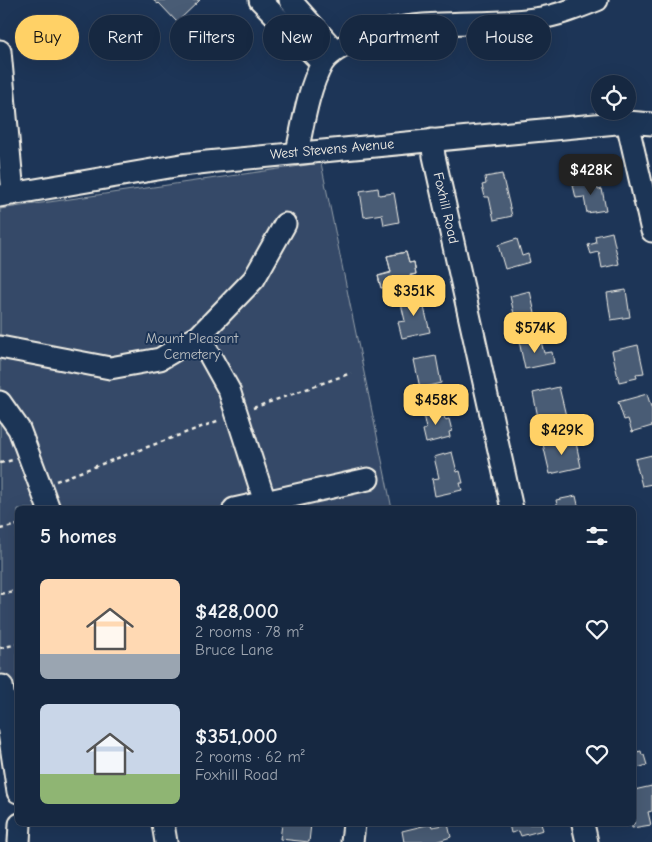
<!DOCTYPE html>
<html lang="en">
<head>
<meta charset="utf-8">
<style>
	body { margin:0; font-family:"Comic Neue",sans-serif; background:#1f3048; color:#f1f3f6; height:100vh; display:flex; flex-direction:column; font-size:19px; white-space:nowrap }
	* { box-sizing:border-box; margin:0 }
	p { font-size:16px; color:#9ea6b1 }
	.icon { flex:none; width:28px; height:28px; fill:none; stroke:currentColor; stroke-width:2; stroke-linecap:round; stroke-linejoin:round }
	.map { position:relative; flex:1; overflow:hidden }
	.details { position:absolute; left:15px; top:506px; width:621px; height:320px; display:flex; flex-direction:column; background:#162841; border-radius:8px; box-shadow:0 5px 20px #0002,0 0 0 1px #35445a }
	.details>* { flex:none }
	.guide { position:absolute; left:15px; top:15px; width:622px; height:45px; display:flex; gap:10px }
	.controls { position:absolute; left:591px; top:75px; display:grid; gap:10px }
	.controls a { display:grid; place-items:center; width:45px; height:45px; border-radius:50%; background:#162841; box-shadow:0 5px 20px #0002,0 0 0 1px #35445a; font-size:25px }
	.price { position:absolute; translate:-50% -42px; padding:0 11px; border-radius:10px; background:#ffd166; color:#111; font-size:16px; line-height:32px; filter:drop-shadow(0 1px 2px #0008) }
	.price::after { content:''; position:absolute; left:50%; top:30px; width:15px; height:11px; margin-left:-8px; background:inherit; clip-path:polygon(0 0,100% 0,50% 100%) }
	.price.selected { background:#222; color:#fff }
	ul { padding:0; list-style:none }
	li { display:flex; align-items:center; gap:15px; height:125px; padding:0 25px }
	li span { display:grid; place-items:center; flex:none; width:140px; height:100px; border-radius:8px; color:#555 }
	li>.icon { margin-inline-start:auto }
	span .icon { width:60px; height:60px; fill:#fffc; stroke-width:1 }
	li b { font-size:21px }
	h2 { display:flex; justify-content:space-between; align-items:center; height:60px; padding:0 25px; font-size:21px }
	.tag { padding:0 18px; border-radius:22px; background:#162841; box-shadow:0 5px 20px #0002,0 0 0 1px #35445a; font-size:18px; line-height:45px }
	.tag.selected { background:#ffd166; color:#111 }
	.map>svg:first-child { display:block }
	.green { fill:#354a67; stroke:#949ea8 }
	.building { fill:#485b74; stroke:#f4f1e8 }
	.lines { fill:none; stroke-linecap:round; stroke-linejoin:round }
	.minor-casing { stroke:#f4f1e8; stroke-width:25 }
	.path { stroke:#f4f1e8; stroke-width:2.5; stroke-dasharray:4 4; stroke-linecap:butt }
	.minor { stroke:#1d3557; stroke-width:21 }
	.labels { text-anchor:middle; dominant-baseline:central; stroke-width:4; stroke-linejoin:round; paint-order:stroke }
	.street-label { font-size:14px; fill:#f4f1e8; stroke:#1d3557 }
	.park-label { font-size:14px; fill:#bbbfc1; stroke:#1d3557 }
</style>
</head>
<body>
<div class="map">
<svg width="652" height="842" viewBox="0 0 652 842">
	<rect width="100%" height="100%" fill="#1d3557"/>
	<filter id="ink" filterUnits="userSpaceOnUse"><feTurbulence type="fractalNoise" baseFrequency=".02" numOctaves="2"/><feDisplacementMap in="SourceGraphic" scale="10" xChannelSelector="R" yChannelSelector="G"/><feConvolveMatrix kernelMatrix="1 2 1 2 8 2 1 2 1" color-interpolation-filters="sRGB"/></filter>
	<g filter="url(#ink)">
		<path class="green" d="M321,163L392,509H18L17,707L0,706V209Z"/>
		<path class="building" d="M153,0H200L177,22L159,3L158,4Z
			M502,174L512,216L494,220L489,197H485L482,185L486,184L485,177Z
			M596,181L598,190L602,189L606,210L587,213L584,197L576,198L573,185Z
			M378,188L379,195L394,193L399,222L384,225L382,214L364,217L360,191Z
			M612,232L619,264L602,268L599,252L591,254L588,245L596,243L595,236Z
			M517,239L522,256L528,254L530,262L505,269L498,245Z
			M406,252L409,263L414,262L416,274L410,275L412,281L381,288L378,276L391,272L387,256Z
			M406,252L409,263L414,262L416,274L410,276L412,281L381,288L378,276L391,273L387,256Z
			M626,290L630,317L611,320L607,293Z
			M530,291L536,318L516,323L510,296Z
			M421,295L430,332L402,338L398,322L405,321L400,299Z
			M540,337L544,353L552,352L554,363L525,369L519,341Z
			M638,345L644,373L636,374L637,378L619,382L612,351Z
			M436,356L441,383L420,388L414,360Z
			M559,387L566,416L539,422L533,393Z
			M647,394L652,410V426L632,432L628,419L624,420L618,402Z
			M443,409L445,420L449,419L452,431L449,432L450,437L426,443L423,430L426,429L423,414Z
			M575,438L581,467L550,474L543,444Z
			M452,452L457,472L460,471L463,483H460L462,490L435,496L432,479L439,478L434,457Z
			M652,455V484L642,486L635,459Z
			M576,496L579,509H558L556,500Z
			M634,740L637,752L641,751L642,755H644L647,765L634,769Z
			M652,786V811L648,812L651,825L632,828L631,824H634V790Z
			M282,824H311L309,842L280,839Z
			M431,824L432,827L448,824L451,837L435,842H404L402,831Z
			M509,824H541L543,830L521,836L519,831L511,833Z"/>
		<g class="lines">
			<defs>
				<path id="minor" d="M260,0L322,63
					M290,0L335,51
					M0,51L13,194
					M627,122L652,231
					M432,140L434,156L512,509
					M297,152C303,125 308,89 322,64C326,57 335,51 342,47C400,14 471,28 535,19C557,16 577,8 597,0
					M0,196L181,165L207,162L627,122L652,124
					M199,336L229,390L265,502L266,509
					M0,347L110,368L160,359L199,336L254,279L285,224
					M0,402L19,429L49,509
					M234,509L368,479
					M2,686L18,792
					M163,824L166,842
					M583,824L587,842
					M19,842L20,824
					M352,842L354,824"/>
			</defs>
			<use href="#minor" class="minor-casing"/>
			<path class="path" d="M253,408L351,373
				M0,463L13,460
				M56,481L220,420
				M0,529L18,525
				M0,594L18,590
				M0,648L18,644"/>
			<use href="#minor" class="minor"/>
		</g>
	</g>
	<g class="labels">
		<g class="street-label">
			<text transform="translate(332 149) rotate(-5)">West Stevens Avenue</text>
			<text transform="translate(446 208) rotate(77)">Foxhill Road</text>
		</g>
		<g class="park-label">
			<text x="192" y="338">Mount Pleasant<tspan x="192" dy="16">Cemetery</tspan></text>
		</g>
	</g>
</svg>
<div class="controls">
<a><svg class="icon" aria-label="locate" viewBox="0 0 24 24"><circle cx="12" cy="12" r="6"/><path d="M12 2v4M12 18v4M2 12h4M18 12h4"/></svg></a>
</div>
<b class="price selected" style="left:591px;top:196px">$428K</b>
<b class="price" style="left:414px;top:317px">$351K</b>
<b class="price" style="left:535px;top:354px">$574K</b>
<b class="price" style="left:436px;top:426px">$458K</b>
<b class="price" style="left:562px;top:456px">$429K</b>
<div class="guide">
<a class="tag selected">Buy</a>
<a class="tag">Rent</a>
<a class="tag">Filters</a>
<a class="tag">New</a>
<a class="tag">Apartment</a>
<a class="tag">House</a>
</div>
<section class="details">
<h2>5 homes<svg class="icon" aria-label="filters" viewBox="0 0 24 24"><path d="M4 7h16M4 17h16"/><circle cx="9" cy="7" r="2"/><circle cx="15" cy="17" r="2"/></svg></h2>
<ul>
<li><span style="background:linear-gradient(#ffd9b3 75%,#9aa5b1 0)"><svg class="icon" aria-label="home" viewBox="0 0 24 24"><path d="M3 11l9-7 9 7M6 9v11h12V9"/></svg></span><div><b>$428,000</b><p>2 rooms · 78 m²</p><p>Bruce Lane</p></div><svg class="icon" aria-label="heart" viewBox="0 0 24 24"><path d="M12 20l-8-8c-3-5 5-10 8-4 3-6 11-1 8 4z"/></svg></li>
<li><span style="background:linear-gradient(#c9d6e8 70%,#8fb573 0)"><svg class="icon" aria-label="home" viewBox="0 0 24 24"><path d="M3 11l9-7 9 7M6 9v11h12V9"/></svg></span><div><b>$351,000</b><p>2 rooms · 62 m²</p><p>Foxhill Road</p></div><svg class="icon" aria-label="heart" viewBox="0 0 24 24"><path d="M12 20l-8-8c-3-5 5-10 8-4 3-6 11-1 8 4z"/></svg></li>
</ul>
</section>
</div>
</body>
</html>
